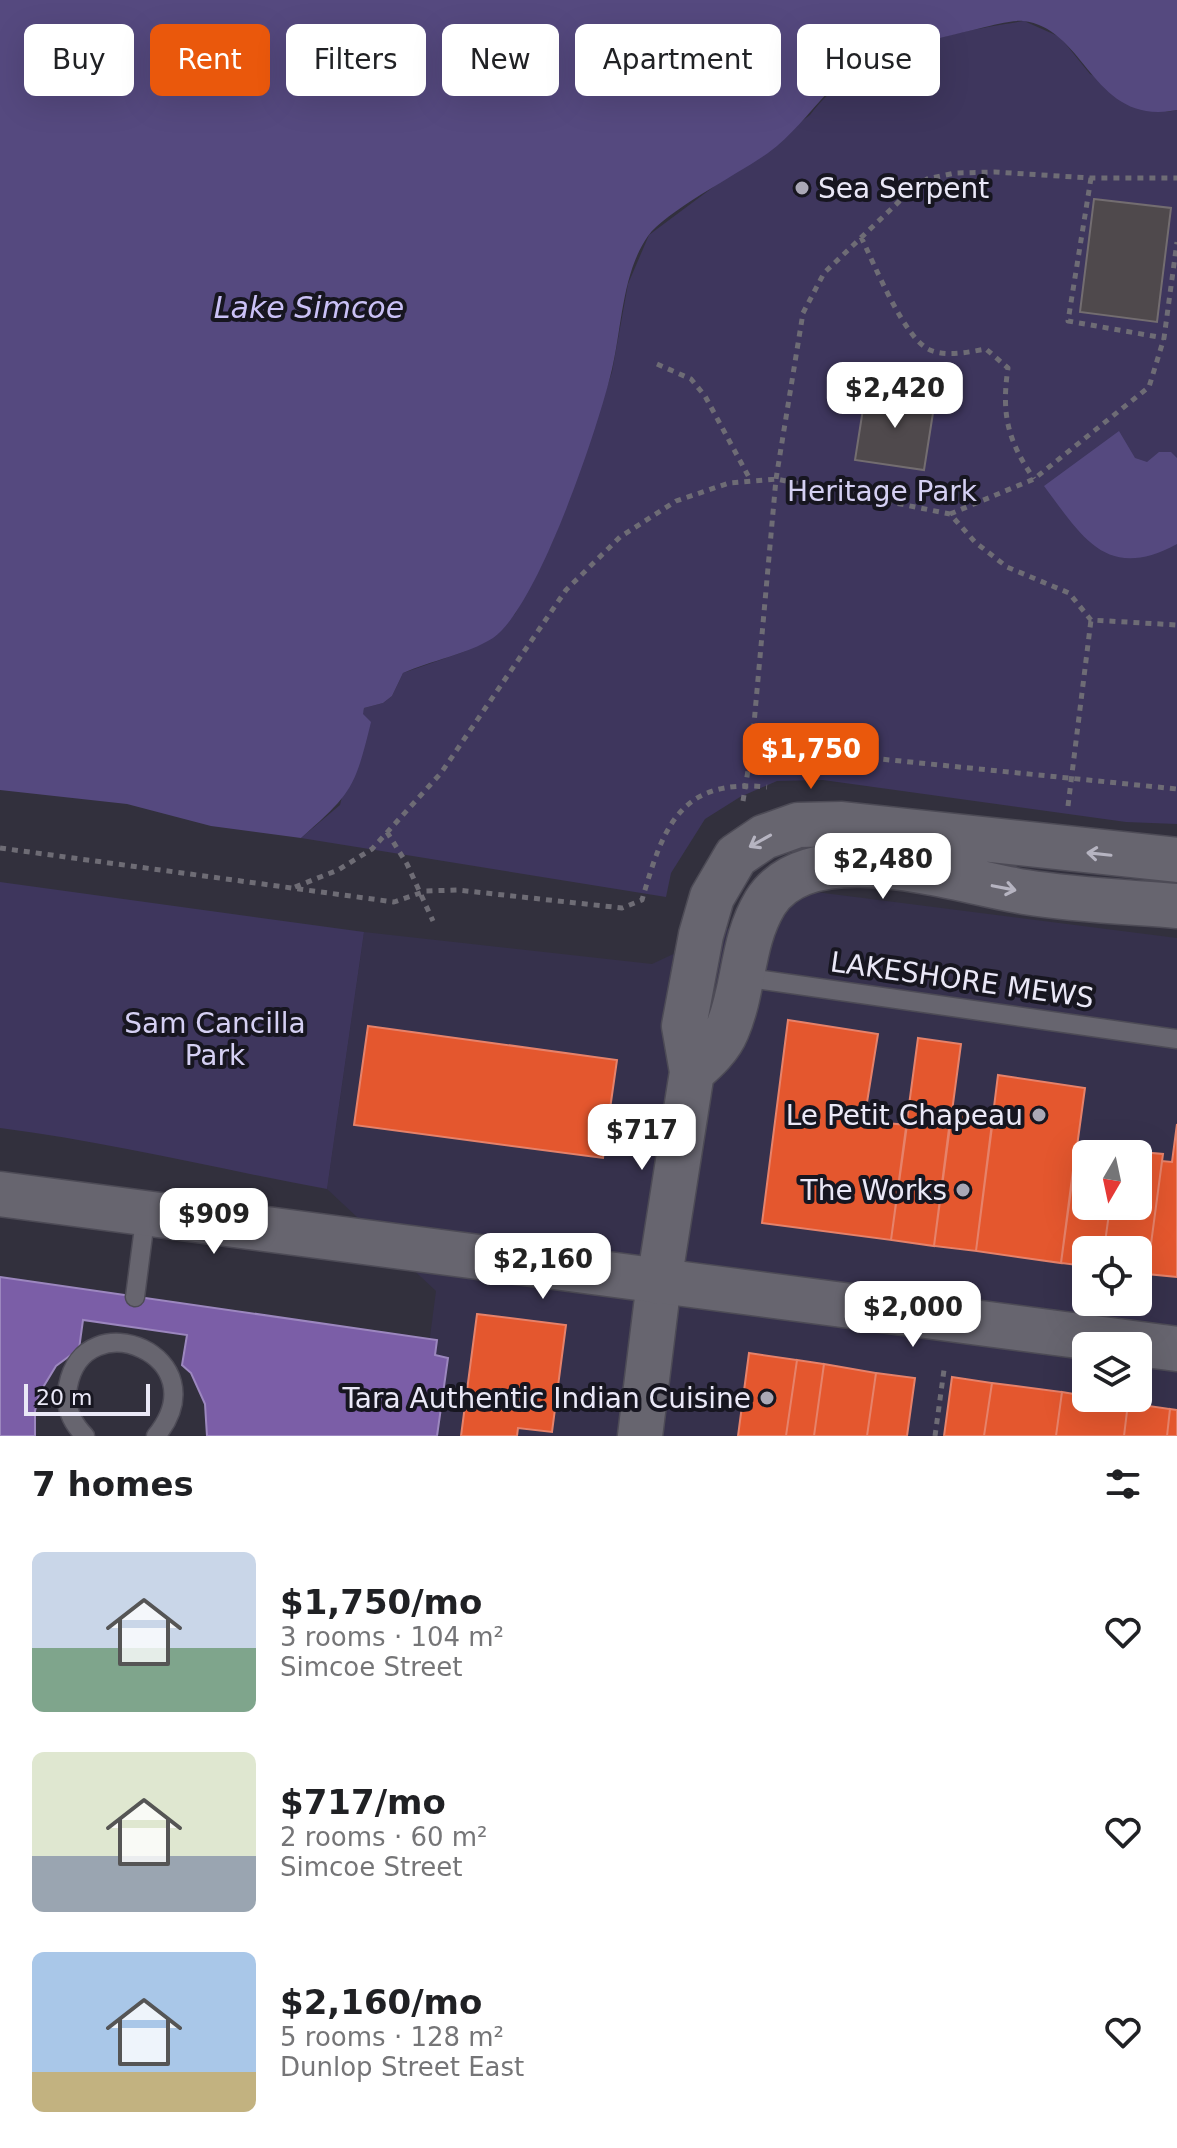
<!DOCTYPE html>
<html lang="en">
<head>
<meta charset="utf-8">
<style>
	body { margin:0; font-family:"DejaVu Sans",sans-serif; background:#f6f6f6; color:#202124; height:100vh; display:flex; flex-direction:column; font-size:30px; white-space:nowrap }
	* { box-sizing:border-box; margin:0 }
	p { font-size:26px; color:#757577 }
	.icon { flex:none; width:44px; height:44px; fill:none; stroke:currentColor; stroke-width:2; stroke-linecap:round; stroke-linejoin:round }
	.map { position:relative; height:1436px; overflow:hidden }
	.sheet { display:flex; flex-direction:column; background:#fff; flex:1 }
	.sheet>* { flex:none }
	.top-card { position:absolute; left:24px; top:24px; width:1130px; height:72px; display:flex; gap:16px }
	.needle { width:52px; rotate:189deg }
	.fabs { position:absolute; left:1072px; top:1140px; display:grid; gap:16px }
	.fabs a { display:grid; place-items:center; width:80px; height:80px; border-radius:12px; background:#fff; box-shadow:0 8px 32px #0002; font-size:40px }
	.scale { position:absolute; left:24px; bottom:20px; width:126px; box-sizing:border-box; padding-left:8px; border:4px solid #eae8f7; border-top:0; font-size:22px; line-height:28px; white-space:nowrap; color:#eae8f7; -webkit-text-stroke:6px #171620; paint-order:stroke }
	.price { position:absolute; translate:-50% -68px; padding:0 18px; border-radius:16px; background:#fff; color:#222; font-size:26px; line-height:52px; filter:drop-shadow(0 2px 4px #0008) }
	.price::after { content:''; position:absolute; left:50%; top:48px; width:24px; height:18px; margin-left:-12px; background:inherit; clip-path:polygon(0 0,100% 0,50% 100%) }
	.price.current { background:#ea580c; color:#fff }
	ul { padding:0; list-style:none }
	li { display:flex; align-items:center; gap:24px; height:200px; padding:0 32px }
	li span { display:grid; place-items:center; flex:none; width:224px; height:160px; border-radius:12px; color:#555 }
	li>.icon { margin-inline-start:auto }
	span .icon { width:96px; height:96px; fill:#fffc; stroke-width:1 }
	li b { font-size:34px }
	h2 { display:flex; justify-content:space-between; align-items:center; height:96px; padding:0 32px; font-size:34px }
	.chip { padding:0 28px; border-radius:12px; background:#fff; box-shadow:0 8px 32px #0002; font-size:28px; line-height:72px }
	.chip.current { background:#ea580c; color:#fff }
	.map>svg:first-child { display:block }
	.built { fill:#36314c; fill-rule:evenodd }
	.green { fill:#3e365d }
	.water { fill:#55497f }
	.shops { fill:#e4572e; stroke:#e6826a; stroke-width:2 }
	.offices { fill:#7b5ea7; stroke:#9c87bf; stroke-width:2 }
	.building { fill:#4f494c; stroke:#736d70; stroke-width:2 }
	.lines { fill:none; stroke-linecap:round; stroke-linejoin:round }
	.service-casing { stroke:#4d4b56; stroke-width:21 }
	.tertiary-casing { stroke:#4d4b56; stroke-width:47 }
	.secondary-casing { stroke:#4d4b56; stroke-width:47 }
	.path { stroke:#6e6c75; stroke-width:5; stroke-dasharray:6 6; stroke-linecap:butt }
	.service { stroke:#67656f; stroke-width:18 }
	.tertiary { stroke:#67656f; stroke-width:44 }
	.secondary { stroke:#67656f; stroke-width:44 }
	.oneway { stroke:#b6b4c1 }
	.poi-dot { fill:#aaa8b6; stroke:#171620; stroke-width:3 }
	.labels { text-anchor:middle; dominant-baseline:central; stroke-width:8; stroke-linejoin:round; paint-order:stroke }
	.poi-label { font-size:28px; fill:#eae8f7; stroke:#171620; text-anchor:end }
	.park-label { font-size:28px; fill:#d5d0f3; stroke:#171620 }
	.street-label { font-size:28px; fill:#eae8f7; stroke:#171620 }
	.water-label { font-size:30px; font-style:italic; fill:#cac1f6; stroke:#171620 }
</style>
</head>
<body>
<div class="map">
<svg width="1177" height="1436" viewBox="0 0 1177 1436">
	<rect width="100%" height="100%" fill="#32303d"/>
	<path class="built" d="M808,891L1177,938V1436H417L436,1291L327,1189L364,932L652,964ZM1086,1154H1138V1206H1086ZM1086,1250H1138V1302H1086ZM1086,1346H1138V1398H1086Z"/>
	<path class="green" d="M1024,21L1060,37L1090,74L1167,112L1177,110V824L1126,822L823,780L777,781L740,797L705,819L671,873L666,897L301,838L340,805L364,708L383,703L392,696L403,673L466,651L515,614L552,543L579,472L612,372L628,284L649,235L810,115C859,50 947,33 1024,21Z
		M0,882L364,932L327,1189C218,1169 110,1142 0,1128Z"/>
	<path class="water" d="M0,0H1177V110C1092,127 1087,28 1023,21C1011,20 993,25 981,28C934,39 861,56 827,93C808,114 791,136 768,153C740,173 666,211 648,236C622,273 622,327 612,369C599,426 538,607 493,638C466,655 432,660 403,673L392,696L383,703L364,708L363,714L371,722C355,788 352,793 301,838L211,826L127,804L0,790Z
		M1119,431L1135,458L1147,462L1159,452H1171L1177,458V544C1107,582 1083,538 1044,486Z"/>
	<path class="shops" d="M788,1020L878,1034L864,1121L907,1125L891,1240L762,1223Z
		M368,1026L617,1060L603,1158L354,1125Z
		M918,1038L961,1044L934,1246L891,1240Z
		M998,1075L1085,1088L1061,1263L976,1251Z
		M951,1113L993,1119L976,1251L934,1246Z
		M1177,1124V1277L1147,1274L1162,1161L1172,1162Z
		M1076,1147L1118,1150L1117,1154H1086V1206H1110L1104,1250H1086V1266L1061,1263Z
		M1118,1150L1163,1154L1147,1274L1138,1273V1250H1104L1110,1206H1138V1154H1117Z
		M477,1314L566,1325L552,1432L518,1428L517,1436H461Z
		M749,1353L797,1360L786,1436H738Z
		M797,1360L824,1364L814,1436H786Z
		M824,1364L876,1373L867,1436H814Z
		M876,1373L915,1378L907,1436H867Z
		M952,1377L992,1383L984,1436H944Z
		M992,1383L1062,1392L1056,1436H984Z
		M1062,1392L1128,1403L1124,1436H1056Z
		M1128,1403L1170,1409L1167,1436H1124Z
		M1170,1409L1177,1410V1436H1167Z"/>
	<path class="offices" d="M0,1277L437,1340L435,1355L448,1358L437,1436H207L205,1404L191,1373L182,1365L187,1335L83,1320L79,1349L56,1366L39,1394L35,1411V1436H0Z"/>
	<path class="building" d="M1094,199L1171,208L1157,322L1080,312Z
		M866,390L935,400L924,470L855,460Z"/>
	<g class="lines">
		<defs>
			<path id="service" d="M742,977L1177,1039
				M135,1297L146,1212
				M85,1436C71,1422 64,1406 68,1386C84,1300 221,1356 156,1436"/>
			<path id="tertiary" d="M640,1436L659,1282"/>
			<path id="secondary" d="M692,1072C706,1060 720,1047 727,1030C745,988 741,943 765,903C810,831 958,881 1025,892C1075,900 1127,902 1177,906
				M0,1194L1177,1349
				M659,1282L692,1072L684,1026L701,935L712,897L736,856L764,837L798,825L842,824L1177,860"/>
		</defs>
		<use href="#service" class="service-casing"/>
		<use href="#tertiary" class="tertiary-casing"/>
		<use href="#secondary" class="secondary-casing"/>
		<path class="path" d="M1091,178L1068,321L1164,338
			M861,237C874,263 904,339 930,350C947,357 969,352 986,349L1008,368C1001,415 1008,441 1034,479
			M657,364L691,379L705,396L751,481
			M950,514L1034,479L1149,387L1164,338L1177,242
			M752,746L1177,789
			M743,801L752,746L776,479L803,313L824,273L909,192L927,179L955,173L995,172L1091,178H1177
			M1068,806L1091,620
			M387,832L407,864L433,921
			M0,848L394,902L426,891L458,890L622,908L642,900C663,828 679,778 767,787
			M295,887L338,870L372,849L441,773L566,590L620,537L676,501L729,483L776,479L950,514L975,542L1007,567L1069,593L1091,620L1177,625
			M935,1436L944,1370"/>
		<use href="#service" class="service"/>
		<use href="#tertiary" class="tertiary"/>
		<use href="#secondary" class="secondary"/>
	</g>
	<defs><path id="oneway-shaft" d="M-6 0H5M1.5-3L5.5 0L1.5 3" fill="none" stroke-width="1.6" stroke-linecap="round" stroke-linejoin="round" transform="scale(2)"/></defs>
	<g class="oneway">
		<use href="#oneway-shaft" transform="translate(760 841) rotate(151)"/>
		<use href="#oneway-shaft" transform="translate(1099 854) rotate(-174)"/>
		<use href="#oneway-shaft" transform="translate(1004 888) rotate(11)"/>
	</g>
	<g class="poi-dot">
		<circle cx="802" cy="188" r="8"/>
		<circle cx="1039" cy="1115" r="8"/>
		<circle cx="963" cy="1190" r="8"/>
		<circle cx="767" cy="1398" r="8"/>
	</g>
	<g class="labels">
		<g class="poi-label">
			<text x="818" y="188" text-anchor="start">Sea Serpent</text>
			<text x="1023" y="1115">Le Petit Chapeau</text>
			<text x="947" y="1190">The Works</text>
			<text x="751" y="1398">Tara Authentic Indian Cuisine</text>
		</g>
		<g class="park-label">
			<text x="882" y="491">Heritage Park</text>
			<text x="215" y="1023">Sam Cancilla<tspan x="215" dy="32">Park</tspan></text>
		</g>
		<g class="street-label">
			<text transform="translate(962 980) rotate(8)">LAKESHORE MEWS</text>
		</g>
		<g class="water-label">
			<text x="309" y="307">Lake Simcoe</text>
		</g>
	</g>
</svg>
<div class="fabs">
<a><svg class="needle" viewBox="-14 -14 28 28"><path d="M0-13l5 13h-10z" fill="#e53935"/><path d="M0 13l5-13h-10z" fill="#757577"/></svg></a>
<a><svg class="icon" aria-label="locate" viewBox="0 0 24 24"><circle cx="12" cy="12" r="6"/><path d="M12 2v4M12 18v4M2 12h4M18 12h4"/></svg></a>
<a><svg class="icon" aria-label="layers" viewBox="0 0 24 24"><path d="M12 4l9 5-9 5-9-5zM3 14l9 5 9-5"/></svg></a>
</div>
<div class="scale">20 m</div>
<b class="price" style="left:895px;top:430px">$2,420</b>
<b class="price current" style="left:811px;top:791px">$1,750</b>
<b class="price" style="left:883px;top:901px">$2,480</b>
<b class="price" style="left:642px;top:1172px">$717</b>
<b class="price" style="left:214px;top:1256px">$909</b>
<b class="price" style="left:543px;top:1301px">$2,160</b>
<b class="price" style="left:913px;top:1349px">$2,000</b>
<div class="top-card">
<a class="chip">Buy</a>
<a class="chip current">Rent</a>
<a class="chip">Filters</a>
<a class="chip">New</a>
<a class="chip">Apartment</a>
<a class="chip">House</a>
</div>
</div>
<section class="sheet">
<h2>7 homes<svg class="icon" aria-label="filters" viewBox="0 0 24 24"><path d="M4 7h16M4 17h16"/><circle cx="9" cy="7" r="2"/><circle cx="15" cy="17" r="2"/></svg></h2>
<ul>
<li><span style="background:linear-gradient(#c9d6e8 60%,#7fa58c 0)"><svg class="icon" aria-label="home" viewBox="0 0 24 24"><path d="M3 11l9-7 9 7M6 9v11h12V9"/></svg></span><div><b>$1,750/mo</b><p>3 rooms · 104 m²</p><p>Simcoe Street</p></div><svg class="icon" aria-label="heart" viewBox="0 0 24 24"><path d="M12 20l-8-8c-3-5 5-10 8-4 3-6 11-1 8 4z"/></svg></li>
<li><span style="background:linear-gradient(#dfe7d0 65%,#9aa5b1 0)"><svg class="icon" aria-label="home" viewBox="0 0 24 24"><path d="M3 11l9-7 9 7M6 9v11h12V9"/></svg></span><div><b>$717/mo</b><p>2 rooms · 60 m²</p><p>Simcoe Street</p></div><svg class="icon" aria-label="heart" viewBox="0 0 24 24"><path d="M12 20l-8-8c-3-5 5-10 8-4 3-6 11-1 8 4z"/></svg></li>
<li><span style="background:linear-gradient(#a9c7e8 75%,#c2b280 0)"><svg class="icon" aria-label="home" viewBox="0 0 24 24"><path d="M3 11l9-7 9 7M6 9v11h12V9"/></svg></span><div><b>$2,160/mo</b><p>5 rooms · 128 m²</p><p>Dunlop Street East</p></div><svg class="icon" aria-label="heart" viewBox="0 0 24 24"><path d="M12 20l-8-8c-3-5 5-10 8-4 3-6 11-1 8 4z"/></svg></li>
</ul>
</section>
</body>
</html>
